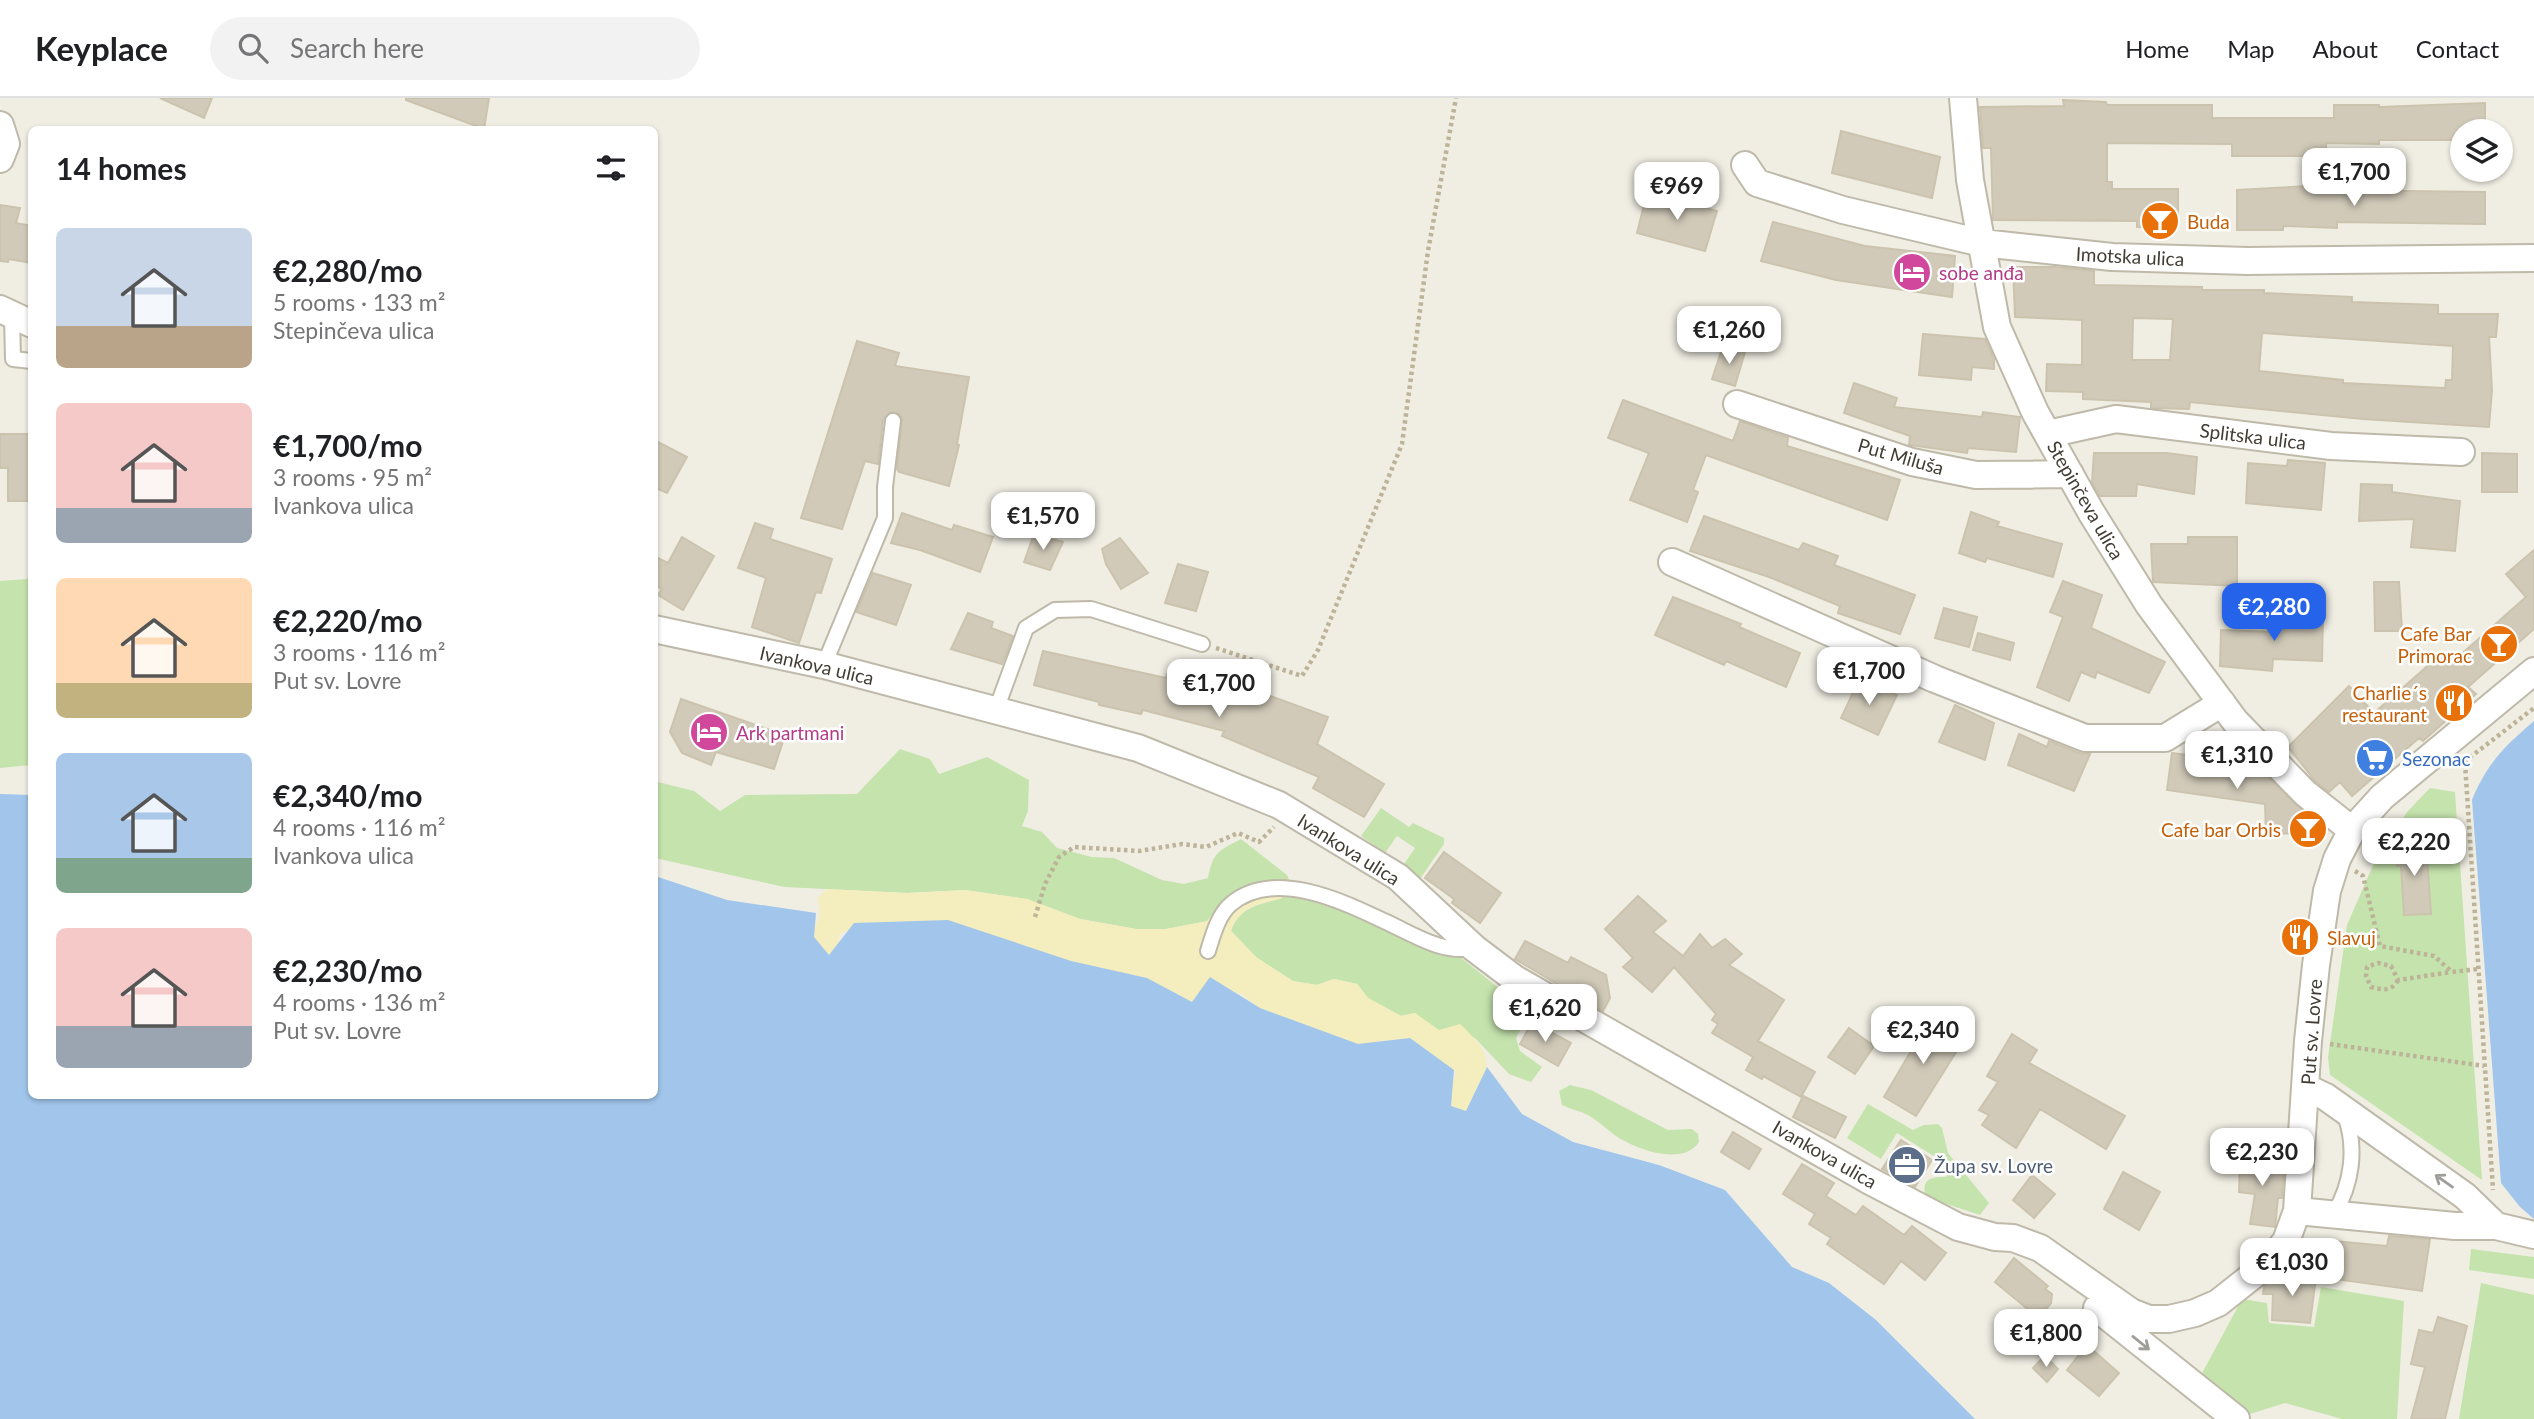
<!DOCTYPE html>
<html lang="en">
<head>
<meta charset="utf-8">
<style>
	body { margin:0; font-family:Lato,sans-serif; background:#f2f2f2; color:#202124; height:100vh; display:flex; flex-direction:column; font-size:26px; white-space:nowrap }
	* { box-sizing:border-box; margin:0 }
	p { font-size:23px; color:#757577 }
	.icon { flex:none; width:38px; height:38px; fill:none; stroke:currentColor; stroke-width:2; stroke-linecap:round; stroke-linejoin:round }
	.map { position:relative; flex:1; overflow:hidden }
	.details { position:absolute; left:28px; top:28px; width:630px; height:973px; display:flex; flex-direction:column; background:#fff; border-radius:10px; box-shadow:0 2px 5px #0004 }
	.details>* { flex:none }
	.tools { position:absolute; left:2450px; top:21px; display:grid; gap:14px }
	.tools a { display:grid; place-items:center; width:63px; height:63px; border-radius:50%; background:#fff; box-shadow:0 2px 5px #0004; font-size:35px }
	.price { position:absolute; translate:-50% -60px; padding:0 16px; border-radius:14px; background:#fff; color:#222; font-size:23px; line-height:46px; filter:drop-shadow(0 2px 4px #0008) }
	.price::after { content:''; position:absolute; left:50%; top:42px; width:21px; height:16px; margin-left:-10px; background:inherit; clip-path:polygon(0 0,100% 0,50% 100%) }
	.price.current { background:#2563eb; color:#fff }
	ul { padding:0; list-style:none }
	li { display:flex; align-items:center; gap:21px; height:175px; padding:0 28px }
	li span { display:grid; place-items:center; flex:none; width:196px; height:140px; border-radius:10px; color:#555 }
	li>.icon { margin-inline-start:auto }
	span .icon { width:84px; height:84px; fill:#fffc; stroke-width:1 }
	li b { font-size:30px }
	h2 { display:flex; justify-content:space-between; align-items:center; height:84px; padding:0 28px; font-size:30px }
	header { display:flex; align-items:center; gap:42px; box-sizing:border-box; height:98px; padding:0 35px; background:#fff; border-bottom:2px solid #e0e0e0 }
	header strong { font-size:33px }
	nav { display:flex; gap:38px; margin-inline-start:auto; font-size:24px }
	.search { width:490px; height:63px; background:#f2f2f2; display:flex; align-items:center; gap:18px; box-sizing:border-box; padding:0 24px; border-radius:38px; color:#757577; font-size:26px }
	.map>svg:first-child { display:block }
	.green { fill:#c5e3ad }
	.sand { fill:#f4eebf }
	.water { fill:#a1c5eb }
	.building { fill:#d1cab9; stroke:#cbc3ad; stroke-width:2; fill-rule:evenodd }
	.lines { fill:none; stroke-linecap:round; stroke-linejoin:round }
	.lane-casing { stroke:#beb9a9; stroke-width:18 }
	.street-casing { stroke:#beb9a9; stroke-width:30 }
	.path { stroke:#bcb398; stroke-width:4.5; stroke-dasharray:3.5 3.5; stroke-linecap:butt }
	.lane { stroke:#fff; stroke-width:14 }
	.street { stroke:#fff; stroke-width:26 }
	.oneway { stroke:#a09e9a }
	.labels { text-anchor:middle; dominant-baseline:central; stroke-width:5; stroke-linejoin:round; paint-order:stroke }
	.food-label { font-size:19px; fill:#c56008; stroke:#fff; text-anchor:end }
	.street-label { font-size:19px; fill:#423d34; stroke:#fff }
	.hotel-label { font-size:19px; fill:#b23c85; stroke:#fff; text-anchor:start }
	.shop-label { font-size:19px; fill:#366cbe; stroke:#fff; text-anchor:start }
	.service-label { font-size:19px; fill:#4e5e75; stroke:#fff; text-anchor:start }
</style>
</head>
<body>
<header>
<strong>Keyplace</strong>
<div class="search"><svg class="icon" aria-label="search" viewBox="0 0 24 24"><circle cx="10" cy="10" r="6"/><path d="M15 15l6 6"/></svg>Search here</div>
<nav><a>Home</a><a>Map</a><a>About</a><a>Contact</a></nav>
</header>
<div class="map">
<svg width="2534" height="1321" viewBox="0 0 2534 1321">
	<rect width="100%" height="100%" fill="#f0eee3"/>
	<path class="green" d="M31,475V667L0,670V483L27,481Z
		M900,651L930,661L939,676L987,659L1029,682L1028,713L1022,728L1042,734L1057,750L1092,759L1114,760L1162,782L1184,786L1208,780C1213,754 1218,753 1241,741L1287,777L1297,800C1337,810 1372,822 1407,843L1430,835L1505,895L1527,919L1516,940L1520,953L1542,969L1531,984L1509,976L1475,940L1439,933L1415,915L1401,918L1368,900L1357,886L1334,881L1317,887L1293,883L1257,860L1231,833C1239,809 1259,807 1282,800L1275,788L1215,813L1208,823L1166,831H1136L1080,821L1027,801L965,792L907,795L784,789L655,760L654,683L694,693L720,713L745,697L857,696Z
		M2430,690L2455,694L2482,1082L2330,977L2328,959L2347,827L2374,765L2407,714Z
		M1381,710L1409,729L1413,725L1444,740V746L1420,781L1402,769L1415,750L1397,738L1385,755L1361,738Z
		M1570,987L1591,992L1668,1032L1692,1031L1698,1036L1699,1044C1683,1068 1639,1052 1619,1040C1608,1033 1599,1023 1588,1017C1580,1013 1570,1011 1562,1007L1559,993Z
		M1868,1006L1913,1032L1924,1027L1938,1026L1942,1030L1948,1055L1989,1105L1980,1117L1925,1099C1922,1080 1931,1079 1946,1079L1951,1069L1897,1035L1881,1061L1847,1040Z
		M2471,1151L2534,1159V1181L2469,1172Z
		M2481,1185L2534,1197V1321H2459Z
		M2321,1189L2404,1203L2397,1321H2342L2285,1305L2250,1316L2200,1279L2242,1201L2267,1205L2269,1225L2314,1229Z"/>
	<path class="sand" d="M1276,788L1282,800C1260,806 1239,808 1231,833L1257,860L1293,883L1317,887L1334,881L1357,886L1368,900L1401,918L1415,915L1439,932L1460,926C1484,949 1495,961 1479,993C1473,1005 1471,1012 1459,1018L1449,1012V998L1456,974L1413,946L1396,942L1380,943L1361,949L1260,911L1243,897L1208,884L1204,897L1189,907L1143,879L858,827L839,837V849L829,859L811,837L820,817L818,800L827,791L907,795L965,792L1027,801L1080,821L1136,831H1166L1207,823C1225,799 1248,795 1276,788Z"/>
	<path class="water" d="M2534,623V1121L2520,1109L2501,1085L2472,702C2487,665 2505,648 2534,623Z
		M0,696L31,697L32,998H654L655,778L727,802L816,815L814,839L829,857L854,825L948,822L1071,863L1147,880L1192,904L1210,879L1260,910L1358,946L1410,940L1454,972L1451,1008L1466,1013L1487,969L1522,1016L1573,1044L1659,1067L1725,1092L1792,1169L1829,1185L1876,1222L1975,1321H0Z"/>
	<path class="building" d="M160,0H212L204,20Z
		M406,0H489L484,31L406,2Z
		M2063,2L2106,4L2107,7H2212V20H2334V7H2379V9L2485,5V33H2462V42H2379V46L2326,45V58H2232V46L2107,45V84H2112V91H2178V129H2137V123L1993,122L1991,50H1983L1980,9L2064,8Z
		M1841,33L1940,59L1932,100L1832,75Z
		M2326,87V92L2485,94V126L2337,124V130L2283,128V132H2237V92Z
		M1647,95L1717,113L1705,153L1637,135Z
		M0,107L20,110L16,125L32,128V165L9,161L8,164L0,163Z
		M1773,124L1865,148L1955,158L1952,199L1836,182L1761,163Z
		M2013,169H2056L2094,173V187L2202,189V192H2264V195L2352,199V204L2438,207V216H2498L2496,239H2489L2492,292L2489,329L2363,321L2190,304L2189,311L2151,310V304L2083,301V294L2046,293L2047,266L2082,267V222L2015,219ZM2133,220L2173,221L2170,262H2132ZM2262,235L2453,248L2452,282H2446L2445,290L2343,285V282L2259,273Z
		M1923,236L1985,241L1994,261V271L1972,269L1971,282L1919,277Z
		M857,243L899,255L895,268L969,279L957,346L959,347L949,388L899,374L897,371L902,320L898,315L890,314L883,322L878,366L865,363L842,431L801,420Z
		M1723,248L1745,254L1735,288L1712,281Z
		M1854,285L1897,300L1894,309L1982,319L1983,314L2020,319L2016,354L1968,350L1967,355L1909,347L1910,338L1844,315Z
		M1623,302L1733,343L1740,323L1788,340L1787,348L1900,382L1887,422L1706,357L1693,392L1698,394L1687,424L1630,402L1649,355L1608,340Z
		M0,336H32V403H8V370H0Z
		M654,342L687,359L667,395L654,389Z
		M2094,355H2167L2197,359L2194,396L2137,386L2136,398H2100L2092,384Z
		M2482,355L2517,356V394H2482Z
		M2288,362L2325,365L2321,412L2246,405L2248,365L2287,368Z
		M2361,386L2392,387V394L2460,403L2455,453L2411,449L2414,421L2359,423Z
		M1971,414L1999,424L1997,428L2062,446L2053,479L1987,460L1985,464L1959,455Z
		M902,415L952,432L954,427L993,439L980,474L920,452L891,445Z
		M1704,418L1799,452L1803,445L1838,458L1834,467L1915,497L1900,536L1838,515L1840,508L1769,479L1690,453Z
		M755,425L773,431L770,441L832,461L821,495L816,494L799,545L752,529L766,480L738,470Z
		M1034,436L1063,444L1050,472L1024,464Z
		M682,439L714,458L683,512L658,497L662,491L654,487V458L668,465Z
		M2188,439H2237V488L2153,484L2151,446H2188Z
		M1120,440L1148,475L1121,491L1106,466L1102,451Z
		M2534,452V531L2468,589L2476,596L2423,643L2419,640L2352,698L2340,684L2329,694L2316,684L2288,649L2349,588L2374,615L2439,558L2448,568L2526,499L2506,476Z
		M1178,466L1208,474L1196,513L1165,505Z
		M873,475L911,487L896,527L856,514Z
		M2063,483L2102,497L2091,530L2165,564L2149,595L2097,574L2095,580L2081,574L2069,603L2037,589L2063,519L2050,514Z
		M2374,484H2399L2402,533H2375Z
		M1673,499L1741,526L1739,529L1800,555L1786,589L1726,563L1724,567L1655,537Z
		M1944,510L1977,519L1969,549L1935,540Z
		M968,515L993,524L991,530L1013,538L1002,566L951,551Z
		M2275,515L2323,517L2322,563L2273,561L2272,573L2220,568L2221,532L2274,534Z
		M1978,535L2014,545L2010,562L1973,552Z
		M1043,553L1166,580L1167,576L1236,598L1240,587L1328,619L1317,646L1384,686L1364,719L1313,690L1319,679L1222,638L1224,633L1143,612L1141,616L1099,607V604L1034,587Z
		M1859,582L1897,597L1878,637L1841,620Z
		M681,601L785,637L774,671L716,654L711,667L682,655L670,634Z
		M1955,607L1994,625L1985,662L1939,644Z
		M2019,636L2047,649L2049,643L2079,655L2090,656L2074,693L2008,667Z
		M2172,655L2218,661L2217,675L2266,677L2306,716L2308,735L2266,736L2265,706L2167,692Z
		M2426,744L2431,816L2404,817L2401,768H2397L2396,746Z
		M1444,754L1501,795L1480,825L1452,805L1454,801L1425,780Z
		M1638,798L1666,823L1653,834L1683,858L1700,836L1712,850L1725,841L1742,856L1729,867L1784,902L1758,943L1815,974L1801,999L1763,978L1762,981L1746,972L1753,959L1712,935L1718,926L1712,922L1716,916L1674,869L1652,894L1623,869L1633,860L1605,831Z
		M1525,843L1568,865L1571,859L1606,877L1610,900L1603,913L1515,861Z
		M1921,918L1963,943L1916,1018L1884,999L1911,953L1905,949Z
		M1532,924L1571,945L1558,968L1520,946Z
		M1849,930L1874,948L1855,976L1828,959Z
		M2012,936L2037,952L2029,965L2125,1018L2106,1051L2040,1011L2016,1050L1982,1027L1989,1017L1979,1012L1998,984L1987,978Z
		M1803,998L1846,1019L1835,1040L1793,1019Z
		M1733,1034L1761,1051L1749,1071L1721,1054Z
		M1901,1042L1932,1062L1915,1089L1882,1071Z
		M2240,1060L2284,1064L2282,1100H2278L2275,1129L2250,1126L2255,1096L2239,1094Z
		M1802,1066L1834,1085L1826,1098L1856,1117L1863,1108L1904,1137L1912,1128L1946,1155L1925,1182L1901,1163L1884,1186L1827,1146L1831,1140L1809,1126L1815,1116L1783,1096Z
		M2123,1074L2160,1094L2139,1132L2104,1111Z
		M2032,1077L2055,1096L2034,1120L2013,1102Z
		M2389,1138L2430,1141L2422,1193L2320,1179L2324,1142L2387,1148Z
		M2014,1160L2048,1188L2045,1191L2052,1196L2051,1205L2047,1210L2030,1213L1995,1184Z
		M2278,1177L2316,1180L2310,1225L2272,1222L2273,1196H2263L2264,1189Z
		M2438,1219L2467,1228L2445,1321H2411L2425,1269L2411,1266L2419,1232L2433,1235Z
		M2087,1247L2119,1275L2099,1298L2067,1272Z
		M2045,1258L2058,1271L2047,1284L2033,1270Z"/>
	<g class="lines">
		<defs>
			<path id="lane" d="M12,218L13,261L32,263
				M824,567L885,420V389L893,323
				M996,612L1026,530L1055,512L1091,511L1202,546
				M1208,853C1213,837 1218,817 1231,806C1273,770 1342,803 1384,823C1413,836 1441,856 1474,850
				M2334,1116C2352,1086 2357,1050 2345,1017"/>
			<path id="street" d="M1963,0L1970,82L1997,229L2035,314L2091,414L2149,507L2235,623L2305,695L2352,732
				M0,27L6,46L0,61
				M1745,67L1757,85L1843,112L1982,145L2112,159L2248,163L2534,160
				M0,211L32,226
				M1737,306L1912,364L1976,377L2070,376
				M2048,336L2116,321L2331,348L2461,354
				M1672,464L1935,581L2085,640H2165L2222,605
				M654,531L824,567L1138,650L1279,707L1398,779L1474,850L1515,881L1870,1083L1958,1129L1995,1139L2013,1140L2040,1150L2131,1214L2149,1221H2169L2195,1215L2218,1205L2266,1167L2286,1143L2297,1113L2308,943L2316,867L2327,793L2337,761L2352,732L2382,699L2534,573
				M2307,990L2326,999L2465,1098L2496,1128
				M2297,1113L2455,1128H2496L2534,1137
				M2097,1210L2236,1321"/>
		</defs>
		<use href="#lane" class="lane-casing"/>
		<use href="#street" class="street-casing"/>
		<path class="path" d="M1216,550L1302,578L1318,552L1402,346L1428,153L1456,0
			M2464,664L2534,610
			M2465,665L2493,1092
			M2355,773L2363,778L2380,848L2434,858L2452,874L2478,871
			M1035,819L1045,786L1059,759L1074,749L1139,753L1182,746L1206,749L1238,735L1259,744L1274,729
			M2398,882C2391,894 2383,892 2371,889L2366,878L2367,869L2378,865L2391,868L2398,882L2451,874
			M2330,946L2484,968"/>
		<use href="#lane" class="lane"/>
		<use href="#street" class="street"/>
	</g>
	<defs><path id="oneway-shaft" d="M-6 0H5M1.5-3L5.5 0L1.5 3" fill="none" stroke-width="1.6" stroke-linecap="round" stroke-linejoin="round" transform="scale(1.75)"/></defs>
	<g class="oneway">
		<use href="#oneway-shaft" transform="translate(2444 1083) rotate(-145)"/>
		<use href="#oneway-shaft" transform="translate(2141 1245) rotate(39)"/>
	</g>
	<defs>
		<symbol id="bar-disc" viewBox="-11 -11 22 22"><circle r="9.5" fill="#e8710a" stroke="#fff"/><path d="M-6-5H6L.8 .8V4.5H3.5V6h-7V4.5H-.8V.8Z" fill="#fff"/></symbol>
		<symbol id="hotel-disc" viewBox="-11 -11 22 22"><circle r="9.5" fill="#d1479c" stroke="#fff"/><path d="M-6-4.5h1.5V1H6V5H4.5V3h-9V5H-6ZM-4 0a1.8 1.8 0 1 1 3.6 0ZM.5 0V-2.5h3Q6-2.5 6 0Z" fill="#fff"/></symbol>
		<symbol id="restaurant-disc" viewBox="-11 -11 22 22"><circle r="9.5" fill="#e8710a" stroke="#fff"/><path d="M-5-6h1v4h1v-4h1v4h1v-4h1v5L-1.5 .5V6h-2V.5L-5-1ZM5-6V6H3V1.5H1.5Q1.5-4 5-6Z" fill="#fff"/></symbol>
		<symbol id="supermarket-disc" viewBox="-11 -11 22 22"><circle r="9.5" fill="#3f7fe0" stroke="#fff"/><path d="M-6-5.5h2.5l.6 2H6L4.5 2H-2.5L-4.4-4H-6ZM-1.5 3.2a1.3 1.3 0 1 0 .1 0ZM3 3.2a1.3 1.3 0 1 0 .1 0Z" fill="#fff"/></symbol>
		<symbol id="office-disc" viewBox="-11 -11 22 22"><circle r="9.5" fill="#5c6f8a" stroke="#fff"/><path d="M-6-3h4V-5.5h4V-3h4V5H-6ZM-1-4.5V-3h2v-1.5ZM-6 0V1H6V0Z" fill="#fff"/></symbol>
	</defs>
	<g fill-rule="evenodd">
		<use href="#bar-disc" x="2138" y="101" width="44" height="44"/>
		<use href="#hotel-disc" x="1890" y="152" width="44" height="44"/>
		<use href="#bar-disc" x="2477" y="524" width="44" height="44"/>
		<use href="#restaurant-disc" x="2432" y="583" width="44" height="44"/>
		<use href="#hotel-disc" x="687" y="612" width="44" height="44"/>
		<use href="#supermarket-disc" x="2353" y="638" width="44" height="44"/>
		<use href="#bar-disc" x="2286" y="709" width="44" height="44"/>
		<use href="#restaurant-disc" x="2278" y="817" width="44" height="44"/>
		<use href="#office-disc" x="1885" y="1045" width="44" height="44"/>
	</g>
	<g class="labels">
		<g class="food-label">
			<text x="2187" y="123" text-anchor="start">Buda</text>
			<text x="2472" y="535">Cafe Bar<tspan x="2472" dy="22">Primorac</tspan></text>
			<text x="2427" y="594">Charlie´s<tspan x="2427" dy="22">restaurant</tspan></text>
			<text x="2281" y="731">Cafe bar Orbis</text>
			<text x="2327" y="839" text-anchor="start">Slavuj</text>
		</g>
		<g class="street-label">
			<text transform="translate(2130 158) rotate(3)">Imotska ulica</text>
			<text transform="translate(2253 338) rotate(7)">Splitska ulica</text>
			<text transform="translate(1901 358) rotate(16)">Put Miluša</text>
			<text transform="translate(2086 402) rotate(60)">Stepinčeva ulica</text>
			<text transform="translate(817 567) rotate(13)">Ivankova ulica</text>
			<text transform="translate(1349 751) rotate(32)">Ivankova ulica</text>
			<text transform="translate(2311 934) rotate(-86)">Put sv. Lovre</text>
			<text transform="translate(1825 1056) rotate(30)">Ivankova ulica</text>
		</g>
		<g class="hotel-label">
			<text x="1939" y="174">sobe anđa</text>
			<text x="736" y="634">Ark partmani</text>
		</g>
		<g class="shop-label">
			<text x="2402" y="660">Sezonac</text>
		</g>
		<g class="service-label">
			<text x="1934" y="1067">Župa sv. Lovre</text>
		</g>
	</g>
</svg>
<div class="tools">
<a><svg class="icon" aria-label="layers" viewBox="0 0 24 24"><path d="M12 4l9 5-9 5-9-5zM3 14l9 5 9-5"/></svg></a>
</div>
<b class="price" style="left:2354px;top:110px">€1,700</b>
<b class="price" style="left:1677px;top:124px">€969</b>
<b class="price" style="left:1729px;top:268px">€1,260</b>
<b class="price" style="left:1043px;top:454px">€1,570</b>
<b class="price current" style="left:2274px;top:545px">€2,280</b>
<b class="price" style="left:1869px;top:609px">€1,700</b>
<b class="price" style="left:1219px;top:621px">€1,700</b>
<b class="price" style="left:2237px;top:693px">€1,310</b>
<b class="price" style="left:2414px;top:780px">€2,220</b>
<b class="price" style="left:1545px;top:946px">€1,620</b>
<b class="price" style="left:1923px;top:968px">€2,340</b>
<b class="price" style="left:2262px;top:1090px">€2,230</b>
<b class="price" style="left:2292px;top:1200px">€1,030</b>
<b class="price" style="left:2046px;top:1271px">€1,800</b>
<section class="details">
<h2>14 homes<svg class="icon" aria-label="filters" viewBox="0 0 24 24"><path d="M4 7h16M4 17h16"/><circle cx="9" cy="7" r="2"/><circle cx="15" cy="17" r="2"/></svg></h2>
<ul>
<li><span style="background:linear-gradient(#c9d6e8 70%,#b9a48a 0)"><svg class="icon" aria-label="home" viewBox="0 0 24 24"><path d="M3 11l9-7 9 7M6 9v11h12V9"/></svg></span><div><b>€2,280/mo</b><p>5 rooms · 133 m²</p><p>Stepinčeva ulica</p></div></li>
<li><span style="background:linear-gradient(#f6c9c9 75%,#9aa5b1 0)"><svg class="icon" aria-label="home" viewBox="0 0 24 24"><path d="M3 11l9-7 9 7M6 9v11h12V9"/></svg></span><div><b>€1,700/mo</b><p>3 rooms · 95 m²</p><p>Ivankova ulica</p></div></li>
<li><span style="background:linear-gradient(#ffd9b3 75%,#c2b280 0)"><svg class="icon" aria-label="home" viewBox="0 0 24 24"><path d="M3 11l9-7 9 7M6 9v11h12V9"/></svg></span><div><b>€2,220/mo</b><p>3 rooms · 116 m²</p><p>Put sv. Lovre</p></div></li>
<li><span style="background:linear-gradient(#a9c7e8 75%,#7fa58c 0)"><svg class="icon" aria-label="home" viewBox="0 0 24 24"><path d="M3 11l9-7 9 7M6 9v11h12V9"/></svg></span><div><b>€2,340/mo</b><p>4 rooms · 116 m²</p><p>Ivankova ulica</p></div></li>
<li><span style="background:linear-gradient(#f6c9c9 70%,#9aa5b1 0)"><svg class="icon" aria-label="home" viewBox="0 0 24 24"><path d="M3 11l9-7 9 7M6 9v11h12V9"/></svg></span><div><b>€2,230/mo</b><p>4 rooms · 136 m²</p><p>Put sv. Lovre</p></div></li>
</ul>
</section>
</div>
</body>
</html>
